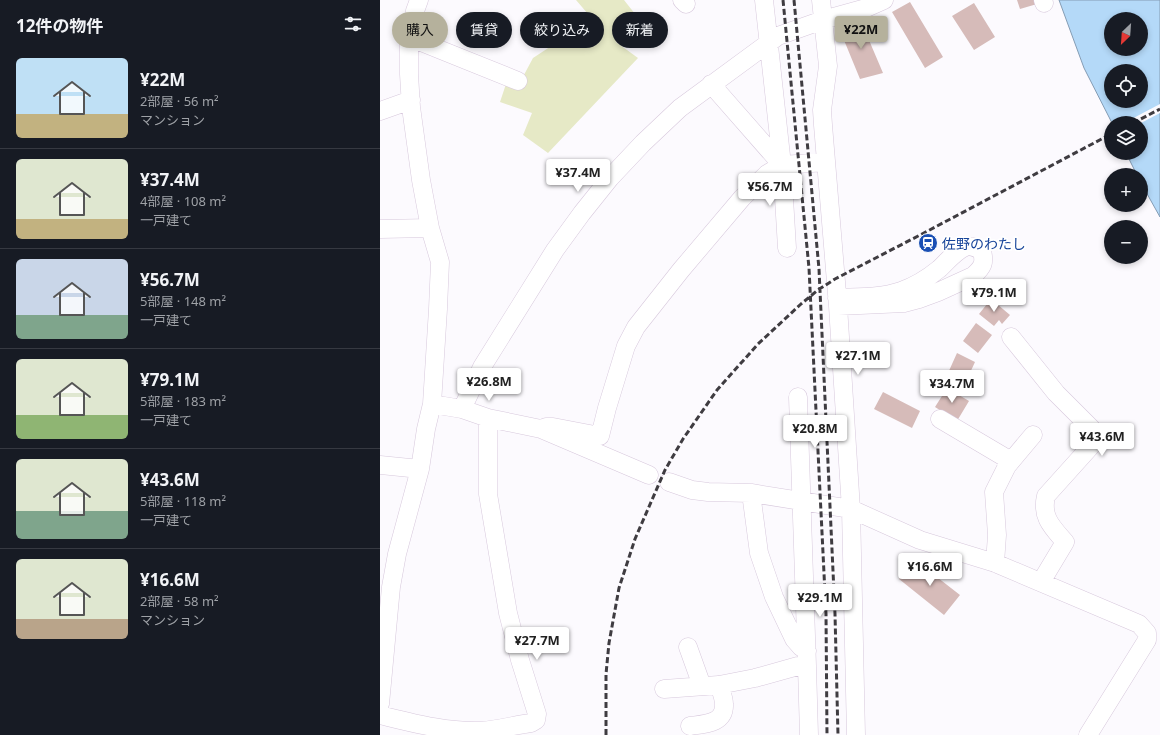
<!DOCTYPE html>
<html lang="ja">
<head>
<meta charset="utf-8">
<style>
	body { margin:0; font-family:"Noto Sans","Noto Sans JP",sans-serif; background:#20242c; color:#f1f3f6; height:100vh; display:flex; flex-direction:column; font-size:15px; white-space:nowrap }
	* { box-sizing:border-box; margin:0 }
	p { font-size:13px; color:#9ea1a6 }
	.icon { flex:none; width:22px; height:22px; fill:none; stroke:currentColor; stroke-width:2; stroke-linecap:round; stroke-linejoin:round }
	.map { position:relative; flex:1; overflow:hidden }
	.sheet { display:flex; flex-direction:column; background:#171b24; width:380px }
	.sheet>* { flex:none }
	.top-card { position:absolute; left:12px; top:12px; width:380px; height:36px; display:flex; gap:8px }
	.needle { width:26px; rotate:205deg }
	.tools { position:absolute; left:724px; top:12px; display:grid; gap:8px }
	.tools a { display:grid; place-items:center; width:44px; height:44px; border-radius:50%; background:#171b24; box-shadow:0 2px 6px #0003; font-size:20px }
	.price { position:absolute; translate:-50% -34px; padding:0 9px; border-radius:4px; background:#fff; color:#222; font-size:13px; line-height:26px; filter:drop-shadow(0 1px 2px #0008) }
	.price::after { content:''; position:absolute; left:50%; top:24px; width:12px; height:9px; margin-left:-6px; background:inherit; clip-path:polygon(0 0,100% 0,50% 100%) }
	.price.on { background:#b5b19c; color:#111 }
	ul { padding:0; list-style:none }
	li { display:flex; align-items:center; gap:12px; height:100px; padding:0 16px }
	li+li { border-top:1px solid #363941 }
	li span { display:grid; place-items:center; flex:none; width:112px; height:80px; border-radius:6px; color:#555 }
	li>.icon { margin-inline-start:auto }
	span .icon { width:48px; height:48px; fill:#fffc; stroke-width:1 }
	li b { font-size:17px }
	h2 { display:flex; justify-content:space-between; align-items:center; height:48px; padding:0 16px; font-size:17px }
	.tag { padding:0 14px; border-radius:18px; background:#171b24; box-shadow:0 2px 6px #0003; font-size:14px; line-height:36px }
	.tag.on { background:#b5b19c; color:#111 }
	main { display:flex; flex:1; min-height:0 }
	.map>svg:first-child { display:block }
	.green { fill:#e6e9c6 }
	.water { fill:#b4d9f8; stroke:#849cb4; fill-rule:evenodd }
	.pier { fill:#fcfafe }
	.building { fill:#d6bbb9 }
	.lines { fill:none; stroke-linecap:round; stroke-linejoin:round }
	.minor-casing { stroke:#d7c8dc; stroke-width:19 }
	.minor { stroke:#fff; stroke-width:18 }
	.rail { stroke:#3f3c41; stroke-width:3; stroke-dasharray:6 3; stroke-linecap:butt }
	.labels { text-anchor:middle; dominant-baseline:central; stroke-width:3.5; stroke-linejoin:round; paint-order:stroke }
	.transit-label { font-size:14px; fill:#164399; stroke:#fff; text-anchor:start }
</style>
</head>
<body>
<main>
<section class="sheet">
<h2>12件の物件<svg class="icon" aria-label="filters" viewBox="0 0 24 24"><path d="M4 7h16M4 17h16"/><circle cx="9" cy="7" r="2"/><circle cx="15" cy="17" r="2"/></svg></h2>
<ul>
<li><span style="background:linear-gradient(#bfe0f5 70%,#c2b280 0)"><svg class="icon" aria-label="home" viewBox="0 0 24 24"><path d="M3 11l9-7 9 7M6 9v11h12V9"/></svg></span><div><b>¥22M</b><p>2部屋 · 56 m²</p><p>マンション</p></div></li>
<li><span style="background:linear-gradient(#dfe7d0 75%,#c2b280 0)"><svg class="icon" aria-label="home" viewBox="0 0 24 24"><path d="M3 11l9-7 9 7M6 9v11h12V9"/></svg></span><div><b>¥37.4M</b><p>4部屋 · 108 m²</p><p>一戸建て</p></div></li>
<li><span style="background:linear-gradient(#c9d6e8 70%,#7fa58c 0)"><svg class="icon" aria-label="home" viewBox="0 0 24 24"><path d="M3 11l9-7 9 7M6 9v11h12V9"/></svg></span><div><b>¥56.7M</b><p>5部屋 · 148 m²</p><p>一戸建て</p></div></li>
<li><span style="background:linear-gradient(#dfe7d0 70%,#8fb573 0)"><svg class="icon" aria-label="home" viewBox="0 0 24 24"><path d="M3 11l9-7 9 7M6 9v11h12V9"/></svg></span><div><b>¥79.1M</b><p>5部屋 · 183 m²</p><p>一戸建て</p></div></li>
<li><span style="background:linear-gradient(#dfe7d0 65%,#7fa58c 0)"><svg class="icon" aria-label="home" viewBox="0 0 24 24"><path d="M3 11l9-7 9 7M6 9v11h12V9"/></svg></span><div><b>¥43.6M</b><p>5部屋 · 118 m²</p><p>一戸建て</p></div></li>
<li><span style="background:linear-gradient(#dfe7d0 75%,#b9a48a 0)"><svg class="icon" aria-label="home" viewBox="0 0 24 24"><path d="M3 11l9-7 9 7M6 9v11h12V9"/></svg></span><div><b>¥16.6M</b><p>2部屋 · 58 m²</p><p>マンション</p></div></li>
</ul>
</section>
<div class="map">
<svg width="780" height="735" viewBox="0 0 780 735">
	<rect width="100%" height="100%" fill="#fcfafe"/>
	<path class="green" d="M196,0H244L259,19L236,42L258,58L168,153L143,135L152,113L120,102L127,81L138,86L153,58L188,35L208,14Z"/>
	<path class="water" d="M679,0H780V217L761,183V175H757L746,153H761V123H732L704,68ZM731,19H761V49H731ZM731,71H761V101H731Z"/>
	<path class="pier" d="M780,104V113L761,123H744Z"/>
	<path class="building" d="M637,0H656L657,4L640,9Z
		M530,2L563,57L545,68L512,12Z
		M594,3L615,37L594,50L572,16Z
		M480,19L503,73L480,79L459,28Z
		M611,299L630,315L622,324L619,320L614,326L599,314Z
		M596,323L612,335L598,353L583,341Z
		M577,353L595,362L589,375L582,372L580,379L568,373Z
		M567,388L589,401L577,421L555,407Z
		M503,392L540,411L532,428L494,409Z
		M535,560L580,595L564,615L519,579Z"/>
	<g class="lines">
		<defs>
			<path id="minor" d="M302,0L306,4
				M384,0L402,165L407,248
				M441,0L448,66L442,110L443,125L458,306L471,509L476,735
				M663,0L664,3
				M29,38L36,40L138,81
				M331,84L402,165
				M0,111L31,100
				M0,229L50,228
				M457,298C479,297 500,298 521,291C535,286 548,278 559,269C567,262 574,252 585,247C590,245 597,248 602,251C605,263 603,267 593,276L558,292L539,299L524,303L458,306
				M631,337L676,393L711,428L715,437L711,446L666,496C661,517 672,527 685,542L661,582
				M418,397L427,666L429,735
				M52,404L82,409L108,418L161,429L269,475
				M82,409L102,367L175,250L202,213L230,178L263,143L300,108L398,36L443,20L486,8L504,0
				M560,419L631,461
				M161,429L166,427H173L220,436L227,408L246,346L256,327L301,270L362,198L387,174L402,165L446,162
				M0,465L40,469
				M289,482L312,490L328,492L371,493L471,509L540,540L615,563L759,624L767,633V640L708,735
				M371,493L379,553L394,597L414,639L421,647L427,651
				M615,563L617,535L614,492L627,466L653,435
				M308,647L322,686
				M284,689L339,685L375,678L418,666H427
				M0,704L11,587L17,554L40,469L46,429L52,404L58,309L60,262L50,228L41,180L31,107L29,74V38L35,11L39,0
				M0,715C33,723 66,732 100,731C117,730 135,725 151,723L156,720L157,714L140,660L128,613L108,494V418
				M310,726C324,724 345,724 344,704C344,698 341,691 339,685"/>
		</defs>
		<use href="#minor" class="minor-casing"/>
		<use href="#minor" class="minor"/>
		<path class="rail" d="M403,0L429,268L446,614L447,735
			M414,0L439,269L455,614L458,735
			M753,123L780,109
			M226,735V674L229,643L239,588L255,539L285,470L303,439L337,390L378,344L421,304L438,290L455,279L542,234L731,134"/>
	</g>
	<defs>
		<symbol id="station-disc" viewBox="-11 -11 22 22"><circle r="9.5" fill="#1a4fb4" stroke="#fff"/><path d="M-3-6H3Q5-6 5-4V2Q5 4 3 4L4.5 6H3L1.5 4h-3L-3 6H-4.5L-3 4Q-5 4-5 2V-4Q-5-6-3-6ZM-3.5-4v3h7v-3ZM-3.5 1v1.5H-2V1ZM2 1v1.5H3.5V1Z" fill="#fff"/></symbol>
	</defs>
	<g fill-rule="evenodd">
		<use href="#station-disc" x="537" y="232" width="22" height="22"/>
	</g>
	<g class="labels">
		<g class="transit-label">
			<text x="562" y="243">佐野のわたし</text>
		</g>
	</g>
</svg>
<div class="tools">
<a><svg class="needle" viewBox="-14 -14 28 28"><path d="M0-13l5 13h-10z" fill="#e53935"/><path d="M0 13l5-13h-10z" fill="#9ea1a6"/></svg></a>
<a><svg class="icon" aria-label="locate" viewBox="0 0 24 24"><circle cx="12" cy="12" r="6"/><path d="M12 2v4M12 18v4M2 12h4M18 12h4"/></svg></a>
<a><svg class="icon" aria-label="layers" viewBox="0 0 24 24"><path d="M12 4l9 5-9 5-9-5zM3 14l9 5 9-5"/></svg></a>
<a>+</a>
<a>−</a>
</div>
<b class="price on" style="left:481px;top:50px">¥22M</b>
<b class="price" style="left:198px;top:193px">¥37.4M</b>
<b class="price" style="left:390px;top:207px">¥56.7M</b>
<b class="price" style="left:614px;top:313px">¥79.1M</b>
<b class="price" style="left:478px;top:376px">¥27.1M</b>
<b class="price" style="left:109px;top:402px">¥26.8M</b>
<b class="price" style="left:572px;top:404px">¥34.7M</b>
<b class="price" style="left:435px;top:449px">¥20.8M</b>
<b class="price" style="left:722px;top:457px">¥43.6M</b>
<b class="price" style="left:550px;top:587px">¥16.6M</b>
<b class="price" style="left:440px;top:618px">¥29.1M</b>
<b class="price" style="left:157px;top:661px">¥27.7M</b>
<div class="top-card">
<a class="tag on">購入</a>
<a class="tag">賃貸</a>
<a class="tag">絞り込み</a>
<a class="tag">新着</a>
</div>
</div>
</main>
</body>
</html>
